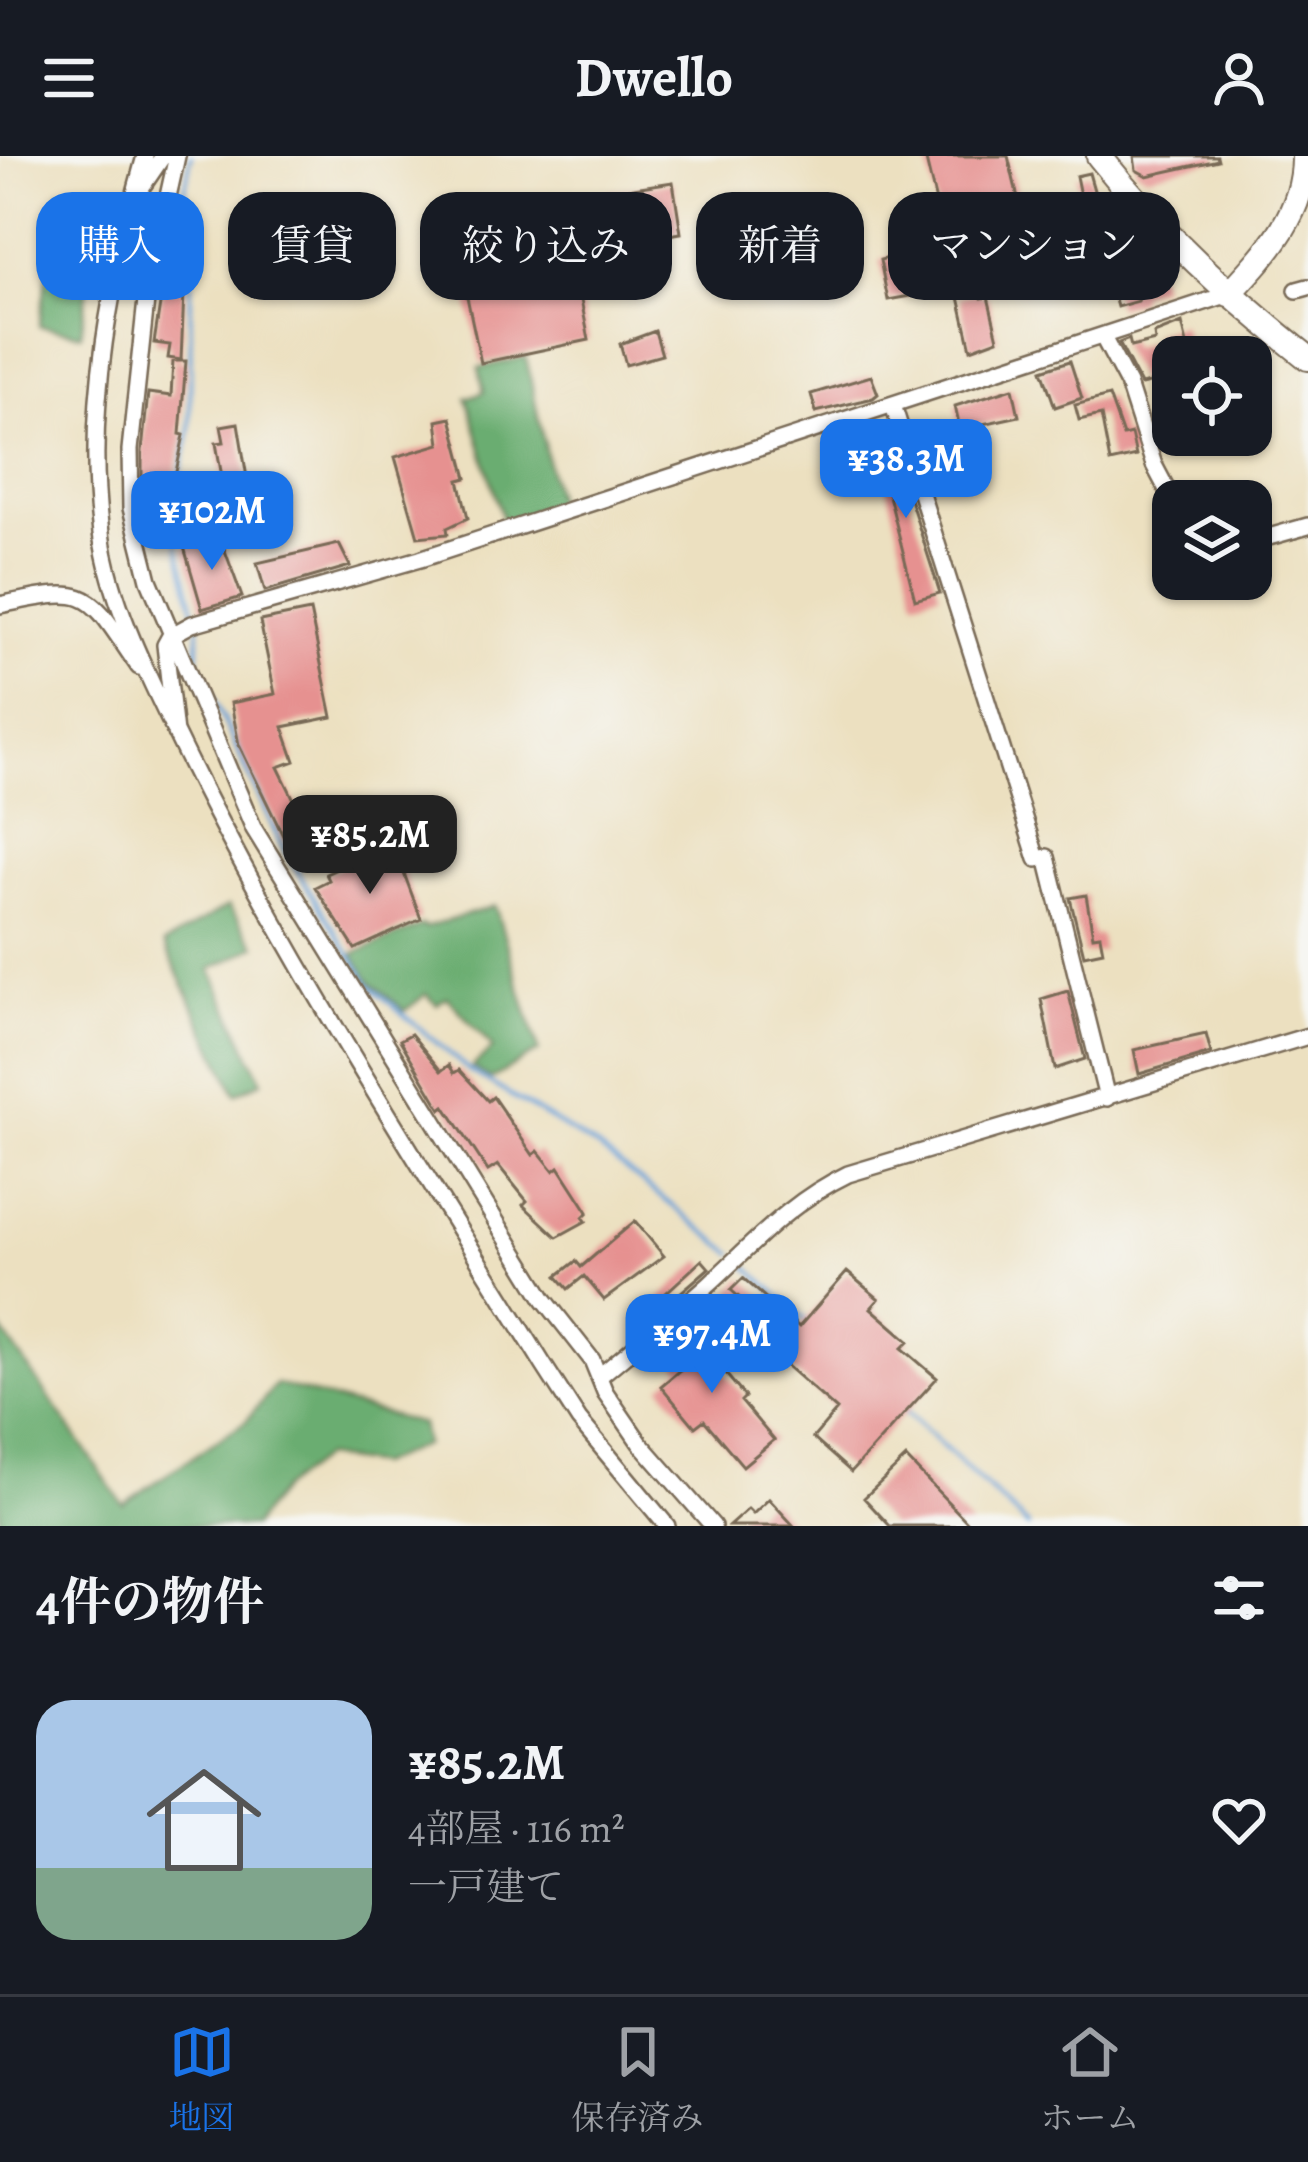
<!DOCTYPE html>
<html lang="ja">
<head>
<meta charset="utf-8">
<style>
	body { margin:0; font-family:Alegreya,"Noto Serif JP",serif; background:#242831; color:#f1f3f6; height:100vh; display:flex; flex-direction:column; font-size:45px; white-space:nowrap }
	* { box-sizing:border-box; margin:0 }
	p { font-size:39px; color:#9ea1a6 }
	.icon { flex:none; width:66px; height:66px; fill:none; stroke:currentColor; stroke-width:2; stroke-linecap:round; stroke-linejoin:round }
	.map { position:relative; height:1370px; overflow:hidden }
	.drawer { display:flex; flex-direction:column; background:#171b24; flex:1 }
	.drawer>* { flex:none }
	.top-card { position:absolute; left:36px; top:36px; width:1236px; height:108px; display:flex; gap:24px }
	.tools { position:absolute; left:1152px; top:180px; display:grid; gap:24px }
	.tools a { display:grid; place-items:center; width:120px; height:120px; border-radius:24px; background:#171b24; box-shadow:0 3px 9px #0004; font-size:60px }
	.price { position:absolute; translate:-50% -102px; padding:0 27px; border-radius:24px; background:#1a73e8; color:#fff; font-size:39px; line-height:78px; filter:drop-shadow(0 3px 6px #0008) }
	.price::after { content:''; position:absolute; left:50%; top:72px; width:36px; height:27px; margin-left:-18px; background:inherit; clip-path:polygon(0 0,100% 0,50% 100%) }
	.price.current { background:#222; color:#fff }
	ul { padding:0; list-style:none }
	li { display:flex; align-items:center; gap:36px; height:300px; padding:0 36px }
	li+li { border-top:3px solid #363941 }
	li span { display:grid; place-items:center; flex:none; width:336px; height:240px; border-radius:36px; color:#555 }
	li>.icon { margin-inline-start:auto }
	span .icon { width:144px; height:144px; fill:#fffc; stroke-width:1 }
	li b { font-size:51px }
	h2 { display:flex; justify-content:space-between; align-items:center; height:144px; padding:0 36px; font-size:51px }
	.tag { padding:0 42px; border-radius:36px; background:#171b24; box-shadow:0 3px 9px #0004; font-size:42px; line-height:108px }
	.tag.current { background:#1a73e8; color:#fff }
	header { display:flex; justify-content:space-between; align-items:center; height:156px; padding:0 36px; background:#171b24; font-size:54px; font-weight:700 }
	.tab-bar { display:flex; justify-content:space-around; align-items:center; height:168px; border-top:3px solid #363941; background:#171b24; font-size:33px; color:#9ea1a6 }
	.tab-bar a { display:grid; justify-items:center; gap:6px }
	.tab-bar .current { color:#1a73e8 }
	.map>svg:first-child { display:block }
	.forest { fill:#6bad71; stroke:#536c48; stroke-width:3 }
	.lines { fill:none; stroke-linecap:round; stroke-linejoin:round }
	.stream { stroke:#68a0d6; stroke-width:4.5 }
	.building { fill:#e69190 }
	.minor-casing { stroke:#796a57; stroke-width:20 }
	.primary-casing { stroke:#796a57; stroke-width:28 }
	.trunk-casing { stroke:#796a57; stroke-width:28 }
	.minor { stroke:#fff; stroke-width:15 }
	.primary { stroke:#fff; stroke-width:24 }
	.trunk { stroke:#fff; stroke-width:24 }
</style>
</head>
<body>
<header><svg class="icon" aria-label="menu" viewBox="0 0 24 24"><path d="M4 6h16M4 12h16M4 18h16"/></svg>Dwello<svg class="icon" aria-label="person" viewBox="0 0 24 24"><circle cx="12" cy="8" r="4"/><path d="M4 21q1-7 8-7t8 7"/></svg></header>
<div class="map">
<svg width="1308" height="1370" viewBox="0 0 1308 1370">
	<rect width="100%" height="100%" fill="#f6f6f2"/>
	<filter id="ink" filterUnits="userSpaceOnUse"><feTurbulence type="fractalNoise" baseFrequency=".00833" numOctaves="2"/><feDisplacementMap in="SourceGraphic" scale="24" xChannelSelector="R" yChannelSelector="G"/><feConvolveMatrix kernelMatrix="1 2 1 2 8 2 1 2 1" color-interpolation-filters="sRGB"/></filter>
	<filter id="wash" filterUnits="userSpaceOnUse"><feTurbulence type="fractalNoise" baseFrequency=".004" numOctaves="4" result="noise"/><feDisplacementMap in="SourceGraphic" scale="48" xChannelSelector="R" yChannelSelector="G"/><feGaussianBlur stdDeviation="2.7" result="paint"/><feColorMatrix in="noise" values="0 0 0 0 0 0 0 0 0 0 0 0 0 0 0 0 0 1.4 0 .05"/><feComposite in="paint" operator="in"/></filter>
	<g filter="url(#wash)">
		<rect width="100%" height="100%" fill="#ece0c0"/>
		<path class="forest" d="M60,36L101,40L81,178L39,170Z
			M526,201L557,351L504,369L467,242L484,236L479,212Z
			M228,750L256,790L211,813L262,925L236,938L164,788Z
			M495,750L539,895L491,923L472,911L493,892L447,841L437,848L426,838L405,855L370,825L353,798L423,769L425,772Z
			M0,1171L123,1348L246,1265L276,1228L421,1268L425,1288L377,1309L323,1301L280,1334L253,1370H0Z"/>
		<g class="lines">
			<path class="stream" d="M191,0L181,56L191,122L190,273L175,346V376L199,474L197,506L281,689L369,829L470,915L598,992L733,1097
				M741,1105L808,1166
				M905,1255L1028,1370"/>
		</g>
		<g id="blocks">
			<path class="building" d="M925,0H1008L1039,131L1020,136L1009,97L976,105L967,65L942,71Z
				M1134,0H1217L1218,4L1147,20L1136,14Z
				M1089,17L1095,38L1102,37L1112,86L1138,79L1148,116L1156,114L1161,130L1142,136L1138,145L1117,151L1111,130L1120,128L1115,104L1091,111L1095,127L1074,132L1066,102L1098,94L1092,73L1087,74L1076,20Z
				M673,26L681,77L566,96L555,44Z
				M325,65L329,91L248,104L244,78Z
				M169,90H179L185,114L181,204L168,202L170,189L154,187Z
				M902,98L910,140L888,144L880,104Z
				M572,99L589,184L481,207L463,122Z
				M980,136L982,142L988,141L998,183L971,193L959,141Z
				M1182,167L1188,192L1174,195L1173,232L1156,236L1154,226L1141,229L1119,187L1129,183L1131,191L1155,185L1154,178Z
				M655,175L662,199L626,209L620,188Z
				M173,205H186L180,278L184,279L172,334L162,332L163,325L142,321V295L148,237L171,240Z
				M1070,205L1082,242L1055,251L1042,214Z
				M871,220L878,238L873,242L816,256L811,238Z
				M1013,232L1019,260L960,273L955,250Z
				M1109,240L1123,280L1131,278L1136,300L1110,306L1101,259L1079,264L1075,249Z
				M451,262L467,322L459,324L468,362L447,372L448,378L418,381L395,301L440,288L437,265Z
				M238,267L251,346L217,353L215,339L225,338L216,287L224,286L221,270Z
				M886,268L940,437L915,444L874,279Z
				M220,381L242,441L202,453L184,391Z
				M339,388L350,410L265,435L257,407Z
				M310,455L332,561L283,571L295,605L278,611L309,674L286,686L239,589L231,547L275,538L260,465Z
				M393,688L421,763L355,793L315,731L329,724L326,718Z
				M1086,739L1093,780L1100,779L1103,795L1084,799L1070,742Z
				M1068,835L1085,903L1055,913L1041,843Z
				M411,878L441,915L449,909L454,917L459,914L488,945L493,941L533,999L538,995L554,1015L559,1011L588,1056L583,1061L586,1065L557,1081L523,1049L527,1045L498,1009L488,1015L445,950L441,953L436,945L400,884Z
				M1206,878L1211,897L1139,918L1134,894Z
				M635,1065L664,1100L604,1144L584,1120L568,1133L557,1120L576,1105L581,1111Z
				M702,1104L709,1112L650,1163L644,1157Z
				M847,1116L879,1143L871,1152L909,1185L902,1192L937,1222L851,1316L813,1282L837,1254L762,1188L775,1173L731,1134L743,1122L799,1171Z
				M689,1167L725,1209L721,1212L745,1241L741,1245L774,1284L743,1310L704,1264L695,1271L661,1230L681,1213L662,1190Z
				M906,1302L971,1370H890L864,1342Z
				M769,1343L794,1370H729L748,1353L753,1358Z"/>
		</g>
	</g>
	<g filter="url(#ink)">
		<use href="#blocks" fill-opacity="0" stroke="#796a57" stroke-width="3"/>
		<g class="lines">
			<defs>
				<path id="minor" d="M145,0C112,117 84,254 101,377C110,445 148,520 177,580C282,798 416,1002 543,1208L579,1264L667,1370
					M177,0L147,135L130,294L131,352L149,424L254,673L544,1143L592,1204L605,1236L640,1287L713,1370
					M135,41L163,0
					M1297,134L1308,131
					M1104,183L1128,228L1154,309L1173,345
					M893,249L1037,703L1047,701L1107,942
					M1251,386L1308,370
					M0,449C94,429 86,434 139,511
					M175,577L165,489L170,480L192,468L420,403L1229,138
					M601,1219C637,1189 674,1159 709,1128C755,1086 790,1046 848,1018L1308,880"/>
				<path id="primary" d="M1229,138C1266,98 1305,58 1304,0"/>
				<path id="trunk" d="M1099,0C1160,77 1231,141 1308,202"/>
			</defs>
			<use href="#minor" class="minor-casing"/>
			<use href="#primary" class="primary-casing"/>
			<use href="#trunk" class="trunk-casing"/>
			<use href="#minor" class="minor"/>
			<use href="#primary" class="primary"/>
			<use href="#trunk" class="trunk"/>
		</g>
	</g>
</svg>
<div class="tools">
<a><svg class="icon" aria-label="locate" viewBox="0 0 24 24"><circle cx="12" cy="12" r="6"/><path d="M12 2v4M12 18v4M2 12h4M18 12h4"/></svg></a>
<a><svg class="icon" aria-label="layers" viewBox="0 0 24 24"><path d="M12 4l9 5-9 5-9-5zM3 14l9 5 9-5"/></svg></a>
</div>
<b class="price" style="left:906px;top:365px">¥38.3M</b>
<b class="price" style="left:212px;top:417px">¥102M</b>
<b class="price current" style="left:370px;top:741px">¥85.2M</b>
<b class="price" style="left:712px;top:1240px">¥97.4M</b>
<div class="top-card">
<a class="tag current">購入</a>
<a class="tag">賃貸</a>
<a class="tag">絞り込み</a>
<a class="tag">新着</a>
<a class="tag">マンション</a>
</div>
</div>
<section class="drawer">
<h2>4件の物件<svg class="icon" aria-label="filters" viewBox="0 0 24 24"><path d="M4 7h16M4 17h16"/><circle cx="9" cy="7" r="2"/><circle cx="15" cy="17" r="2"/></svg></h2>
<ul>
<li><span style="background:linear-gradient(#a9c7e8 70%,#7fa58c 0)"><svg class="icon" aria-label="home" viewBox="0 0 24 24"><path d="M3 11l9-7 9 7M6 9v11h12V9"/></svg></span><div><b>¥85.2M</b><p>4部屋 · 116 m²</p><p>一戸建て</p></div><svg class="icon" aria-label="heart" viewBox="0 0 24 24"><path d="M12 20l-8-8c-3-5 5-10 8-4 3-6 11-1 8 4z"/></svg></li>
</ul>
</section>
<nav class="tab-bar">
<a class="current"><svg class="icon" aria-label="map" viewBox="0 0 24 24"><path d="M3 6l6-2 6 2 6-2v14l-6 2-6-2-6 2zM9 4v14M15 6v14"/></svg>地図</a>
<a><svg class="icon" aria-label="saved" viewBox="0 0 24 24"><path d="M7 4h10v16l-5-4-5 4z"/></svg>保存済み</a>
<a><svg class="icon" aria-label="home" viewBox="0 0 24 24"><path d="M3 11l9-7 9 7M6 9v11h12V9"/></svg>ホーム</a>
</nav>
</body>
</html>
